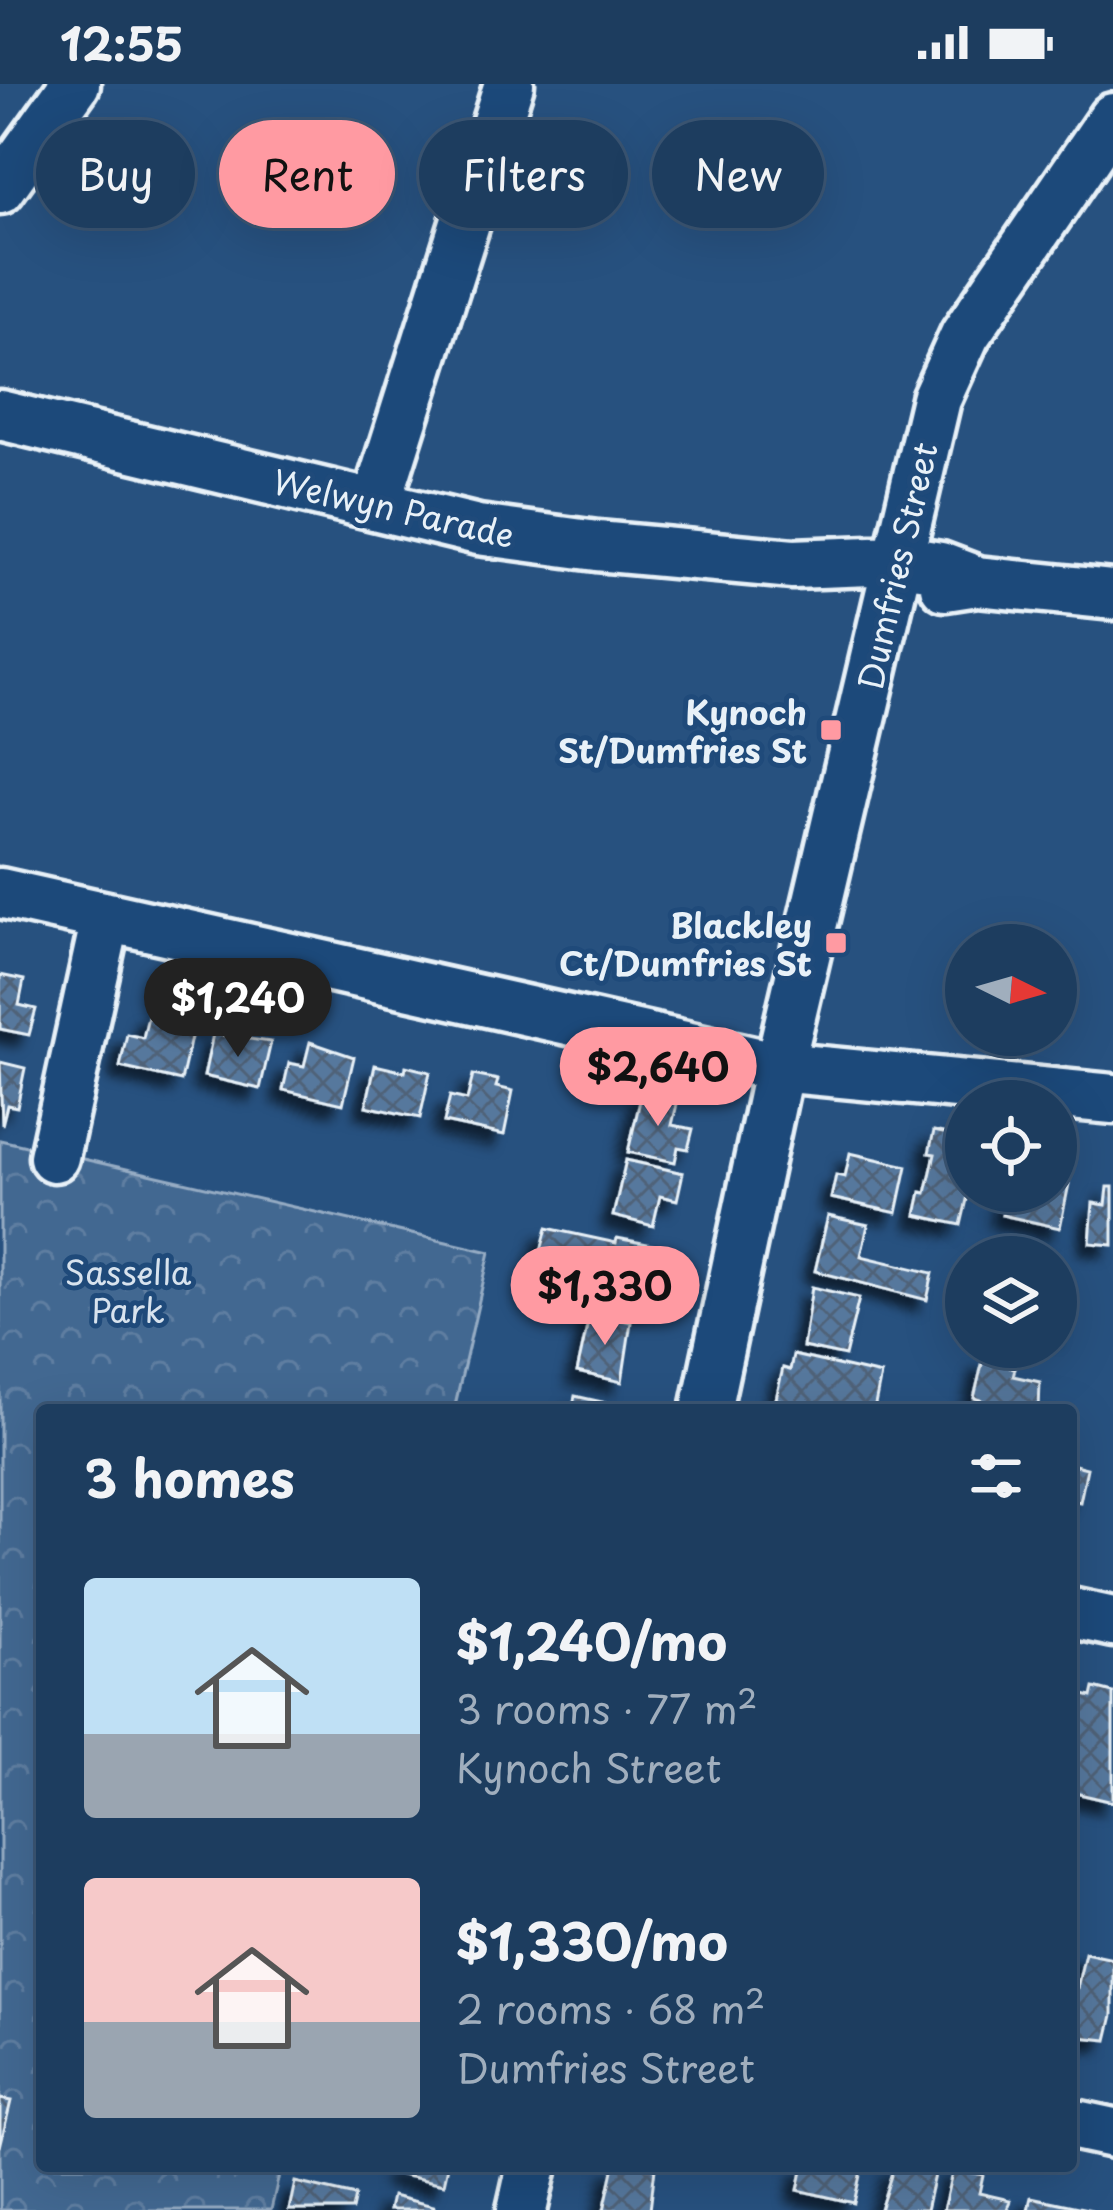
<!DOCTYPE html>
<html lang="en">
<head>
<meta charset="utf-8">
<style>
	body { margin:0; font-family:"Playpen Sans",sans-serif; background:#2a4868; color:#f1f3f6; height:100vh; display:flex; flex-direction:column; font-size:45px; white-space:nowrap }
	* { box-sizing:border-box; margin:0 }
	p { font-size:39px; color:#a0aebd }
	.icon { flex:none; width:66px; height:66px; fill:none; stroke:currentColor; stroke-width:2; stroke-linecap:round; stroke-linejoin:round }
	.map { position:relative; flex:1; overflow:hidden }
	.drawer { position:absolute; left:36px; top:1320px; width:1041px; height:768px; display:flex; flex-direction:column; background:#1d3d5f; border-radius:12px; box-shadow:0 12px 48px #0002,0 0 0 3px #3b5674 }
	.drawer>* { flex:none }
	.top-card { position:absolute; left:36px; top:36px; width:1041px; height:108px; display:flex; gap:24px }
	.needle { width:78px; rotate:95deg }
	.tools { position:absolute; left:945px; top:840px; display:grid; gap:24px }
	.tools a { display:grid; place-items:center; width:132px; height:132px; border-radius:50%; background:#1d3d5f; box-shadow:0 12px 48px #0002,0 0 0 3px #3b5674; font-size:60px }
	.price { position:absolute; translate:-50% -102px; padding:0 27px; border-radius:42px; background:#ff9aa2; color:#111; font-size:39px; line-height:78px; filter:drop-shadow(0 3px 6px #0008) }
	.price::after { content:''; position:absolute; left:50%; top:72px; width:36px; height:27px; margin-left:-18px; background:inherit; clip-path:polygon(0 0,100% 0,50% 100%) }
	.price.current { background:#222; color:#fff }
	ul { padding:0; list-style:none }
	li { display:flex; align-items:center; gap:36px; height:300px; padding:0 48px }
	li span { display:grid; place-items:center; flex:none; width:336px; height:240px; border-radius:12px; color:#555 }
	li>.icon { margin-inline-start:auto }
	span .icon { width:144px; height:144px; fill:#fffc; stroke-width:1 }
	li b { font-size:51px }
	h2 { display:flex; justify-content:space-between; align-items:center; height:144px; padding:0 48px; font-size:51px }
	.chip { padding:0 42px; border-radius:54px; background:#1d3d5f; box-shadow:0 12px 48px #0002,0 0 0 3px #3b5674; font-size:42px; line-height:108px }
	.chip.current { background:#ff9aa2; color:#111 }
	.status { display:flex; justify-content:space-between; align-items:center; height:84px; padding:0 60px; background:#1d3d5f; direction:ltr }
	.status svg { height:33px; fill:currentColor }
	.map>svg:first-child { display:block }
	.park { fill:url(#park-crowns); stroke:#96acc4; stroke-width:3 }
	.building { fill:url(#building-cross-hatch); stroke:#e8f1f8; stroke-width:3; filter:url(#shadow) }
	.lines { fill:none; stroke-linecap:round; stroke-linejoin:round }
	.minor-casing { stroke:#e8f1f8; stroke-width:57 }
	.minor { stroke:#1f4a7a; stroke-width:48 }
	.poi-dot { fill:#ff9aa2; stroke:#1f4a7a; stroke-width:4.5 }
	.labels { text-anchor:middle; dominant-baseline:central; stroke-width:10; stroke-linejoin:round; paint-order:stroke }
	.street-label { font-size:33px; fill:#e8f1f8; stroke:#1f4a7a }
	.poi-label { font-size:33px; font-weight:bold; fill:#e8f1f8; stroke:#1f4a7a; text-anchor:end }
	.park-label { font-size:33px; fill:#d8e3ee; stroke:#1f4a7a }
</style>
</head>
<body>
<div class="status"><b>12:55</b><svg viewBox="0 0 49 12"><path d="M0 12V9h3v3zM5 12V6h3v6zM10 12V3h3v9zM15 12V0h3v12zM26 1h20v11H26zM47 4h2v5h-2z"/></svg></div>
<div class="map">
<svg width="1113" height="2126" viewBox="0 0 1113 2126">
	<defs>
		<pattern id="park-crowns" width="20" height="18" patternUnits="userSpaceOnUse" patternTransform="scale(3)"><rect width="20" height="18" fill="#436891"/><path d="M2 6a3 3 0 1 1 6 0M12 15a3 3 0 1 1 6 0" fill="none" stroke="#5e7ea1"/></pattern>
		<pattern id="building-cross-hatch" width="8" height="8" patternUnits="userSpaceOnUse" patternTransform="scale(3)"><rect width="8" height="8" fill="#57789d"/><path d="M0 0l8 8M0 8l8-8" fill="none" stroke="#4f6278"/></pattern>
		<filter id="shadow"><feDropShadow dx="-11" dy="11" stdDeviation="6" flood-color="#0009"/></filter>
	</defs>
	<rect width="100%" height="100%" fill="#27517f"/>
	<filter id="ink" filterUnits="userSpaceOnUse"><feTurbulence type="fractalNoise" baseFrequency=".00833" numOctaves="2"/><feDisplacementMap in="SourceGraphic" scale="24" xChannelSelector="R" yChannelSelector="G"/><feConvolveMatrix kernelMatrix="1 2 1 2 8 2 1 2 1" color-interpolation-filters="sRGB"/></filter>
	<g filter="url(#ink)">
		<path class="park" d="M0,1056L490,1168L454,1326H42V2082H281L271,2126H0Z"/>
		<path class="building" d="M0,891L24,896L19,921L36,925L29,951L0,945Z
			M149,928L175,934L174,941L193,945L181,997L120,983L127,950L143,954Z
			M213,950L271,958L260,1005L204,992Z
			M310,958L354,973L343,1020L283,1006L289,979L304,982Z
			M0,978L25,984L17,1023L7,1021L2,1041Z
			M375,981L405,988L406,982L430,988L420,1034L366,1022Z
			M473,991L498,996L496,1003L513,1007L504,1051L444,1038L450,1012L467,1016Z
			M642,1008L678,1016L672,1041L693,1045L688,1065L678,1063L675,1078L628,1068Z
			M953,1043L966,1046L969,1107L961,1141L916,1131L921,1108L926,1109L935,1070L929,1069L934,1047L952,1051Z
			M850,1069L907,1082L897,1129L831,1114L836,1091L845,1093Z
			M626,1076L683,1089L677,1116L660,1112L653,1142L613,1132Z
			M1056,1097L1069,1100L1060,1144L1002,1131L1008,1107H1056Z
			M1108,1103H1113V1161L1090,1159L1093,1119L1106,1121Z
			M828,1132L868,1141L861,1172L933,1189L927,1216L815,1187Z
			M547,1144L616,1159L617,1154L652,1161L648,1178L663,1181L658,1202L539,1175Z
			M998,1157L1037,1166L1035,1173H994Z
			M539,1175L658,1202L653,1223L638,1219L635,1234L532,1207Z
			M812,1203L859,1214L845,1272L803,1263Z
			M1056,1208L1077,1212L1069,1248L1056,1245Z
			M590,1229L631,1238L622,1298L577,1288Z
			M793,1271L881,1291L874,1326H781L783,1317L776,1315L783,1284L790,1286Z
			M983,1276L1015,1284L1013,1292L1040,1298L1039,1326H1011L974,1314Z
			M575,1312L615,1321L614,1326H572Z
			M1071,1380L1087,1384L1080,1418L1071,1416Z
			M1094,1604L1113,1609V1718L1071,1708V1608L1092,1613Z
			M1085,1869L1113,1875V1931L1107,1956L1071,1952V1931Z
			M0,2015L11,2017L0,2063Z
			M399,2082H448L444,2100L397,2090Z
			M614,2082L655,2084L650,2126H604Z
			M803,2082H862L854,2119L798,2106Z
			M894,2082H936L926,2126H880Z
			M953,2085L983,2091L979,2109L1010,2116L1007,2126H943Z
			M295,2098L355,2112L352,2126H289Z
			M392,2112L434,2122L433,2126H389Z
			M1031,2113L1092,2126H1028Z"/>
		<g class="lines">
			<defs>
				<path id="minor" d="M0,105L75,0
					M0,331L478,446L597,462L793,480L897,476L940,483L977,497
					M376,420L509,0
					M945,502L977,497L1113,511
					M0,809L779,983L1113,1015
					M54,1073L106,834
					M706,1326L779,983L936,315L965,251L1113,34
					M1071,1529L1113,1538
					M1071,2040L1113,2049
					M522,2126L532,2082"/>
			</defs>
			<use href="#minor" class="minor-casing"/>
			<use href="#minor" class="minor"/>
		</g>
	</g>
	<g class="poi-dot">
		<rect x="819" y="634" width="24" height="24" rx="6"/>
		<rect x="824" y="847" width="24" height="24" rx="6"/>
	</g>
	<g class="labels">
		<g class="street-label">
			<text transform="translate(394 423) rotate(13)">Welwyn Parade</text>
			<text transform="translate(896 482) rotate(-77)">Dumfries Street</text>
		</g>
		<g class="poi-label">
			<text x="807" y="627">Kynoch<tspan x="807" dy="38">St/Dumfries St</tspan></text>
			<text x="812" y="840">Blackley<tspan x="812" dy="38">Ct/Dumfries St</tspan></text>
		</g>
		<g class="park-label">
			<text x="128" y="1187">Sassella<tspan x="128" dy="38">Park</tspan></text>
		</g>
	</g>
</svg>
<div class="tools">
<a><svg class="needle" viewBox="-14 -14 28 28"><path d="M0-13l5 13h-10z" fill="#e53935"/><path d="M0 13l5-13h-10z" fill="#a0aebd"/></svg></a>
<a><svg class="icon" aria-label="locate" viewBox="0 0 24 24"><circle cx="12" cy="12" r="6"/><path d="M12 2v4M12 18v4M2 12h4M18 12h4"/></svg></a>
<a><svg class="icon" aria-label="layers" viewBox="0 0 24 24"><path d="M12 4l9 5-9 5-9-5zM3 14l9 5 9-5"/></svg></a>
</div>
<b class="price current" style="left:238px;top:976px">$1,240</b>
<b class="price" style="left:658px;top:1045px">$2,640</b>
<b class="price" style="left:605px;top:1264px">$1,330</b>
<div class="top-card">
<a class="chip">Buy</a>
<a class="chip current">Rent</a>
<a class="chip">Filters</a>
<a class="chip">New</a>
</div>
<section class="drawer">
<h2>3 homes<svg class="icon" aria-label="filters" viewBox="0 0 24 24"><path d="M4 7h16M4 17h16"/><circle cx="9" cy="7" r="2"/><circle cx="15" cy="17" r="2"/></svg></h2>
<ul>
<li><span style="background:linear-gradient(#bfe0f5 65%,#9aa5b1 0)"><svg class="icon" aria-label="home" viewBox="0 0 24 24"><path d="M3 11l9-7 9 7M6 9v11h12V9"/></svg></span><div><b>$1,240/mo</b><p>3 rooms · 77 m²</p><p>Kynoch Street</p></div></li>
<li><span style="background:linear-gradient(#f6c9c9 60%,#9aa5b1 0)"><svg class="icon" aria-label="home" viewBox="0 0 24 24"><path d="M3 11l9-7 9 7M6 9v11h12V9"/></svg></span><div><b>$1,330/mo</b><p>2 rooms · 68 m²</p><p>Dumfries Street</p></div></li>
</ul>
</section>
</div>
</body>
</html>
